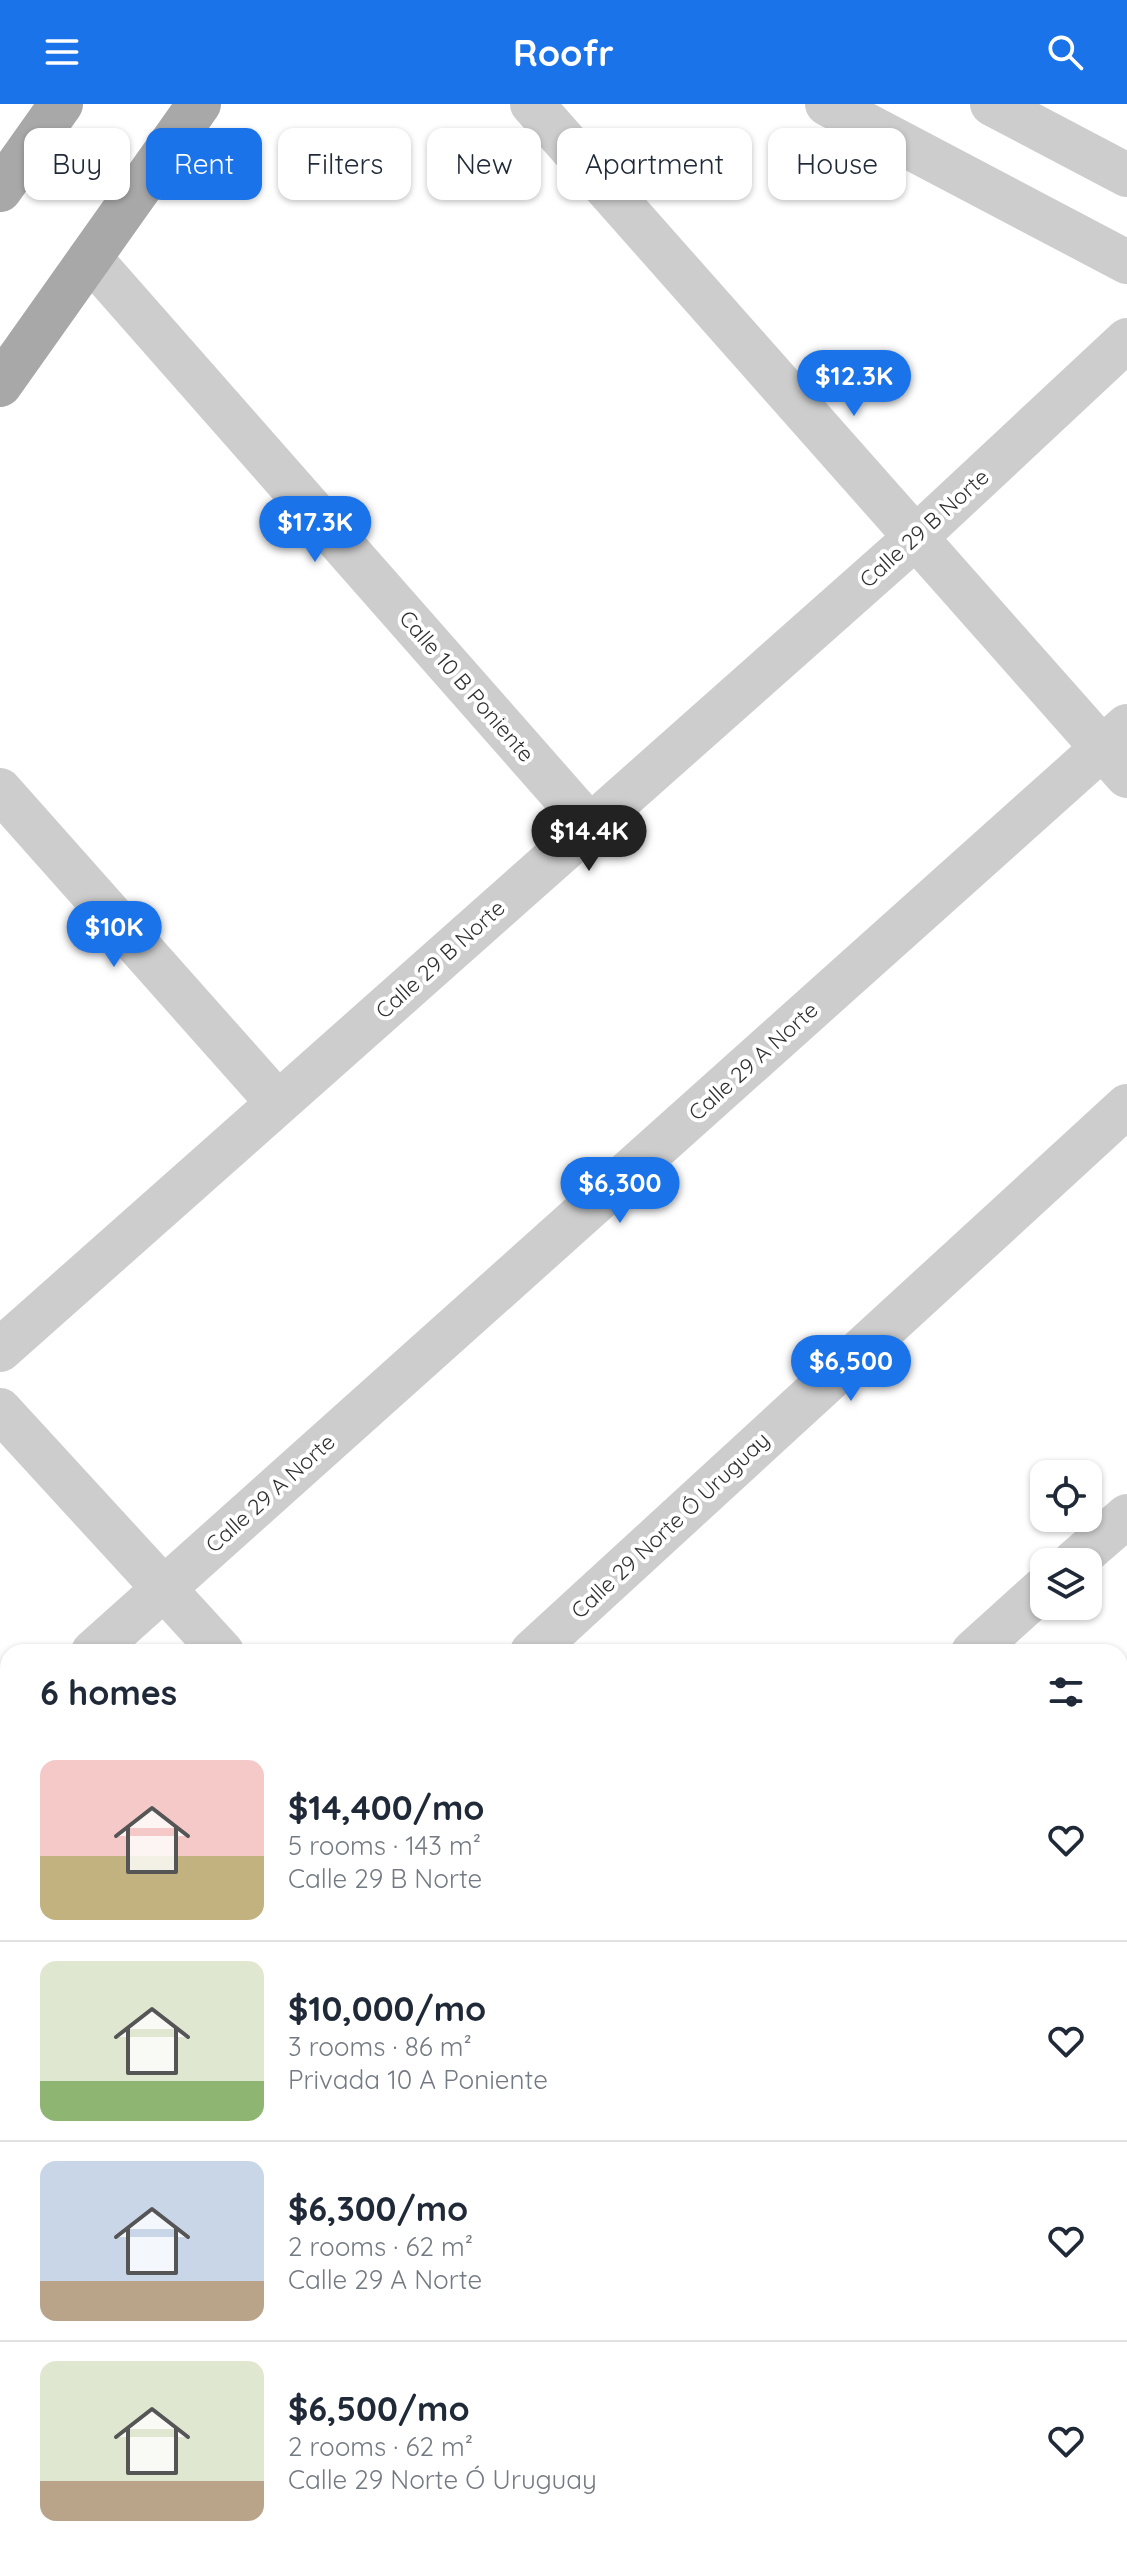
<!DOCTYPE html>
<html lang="en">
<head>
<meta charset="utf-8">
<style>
	body { margin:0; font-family:Quicksand,sans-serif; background:#f2f2f3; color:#1f2937; height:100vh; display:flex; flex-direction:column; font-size:30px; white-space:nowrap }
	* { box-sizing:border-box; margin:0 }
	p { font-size:26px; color:#747a83 }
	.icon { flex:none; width:44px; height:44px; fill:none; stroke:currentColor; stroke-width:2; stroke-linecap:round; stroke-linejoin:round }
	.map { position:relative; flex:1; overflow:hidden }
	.drawer { position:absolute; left:0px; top:1540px; width:1128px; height:912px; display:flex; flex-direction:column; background:#fff; border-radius:24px 24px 0 0; box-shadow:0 2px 6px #0004 }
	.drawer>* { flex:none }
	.guide { position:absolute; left:24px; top:24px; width:1080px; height:72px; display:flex; gap:16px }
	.tools { position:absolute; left:1030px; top:1356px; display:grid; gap:16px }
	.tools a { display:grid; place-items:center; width:72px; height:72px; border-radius:16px; background:#fff; box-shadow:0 2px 6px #0004; font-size:40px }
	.price { position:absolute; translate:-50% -68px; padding:0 18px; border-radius:28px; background:#1a73e8; color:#fff; font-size:26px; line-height:52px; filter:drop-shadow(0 2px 4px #0008) }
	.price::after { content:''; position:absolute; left:50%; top:48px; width:24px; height:18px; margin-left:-12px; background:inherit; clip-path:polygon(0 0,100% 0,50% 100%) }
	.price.selected { background:#222; color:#fff }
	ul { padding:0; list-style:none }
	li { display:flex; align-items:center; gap:24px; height:200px; padding:0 40px }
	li+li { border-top:2px solid #e0e1e3 }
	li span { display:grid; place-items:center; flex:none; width:224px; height:160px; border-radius:16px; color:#555 }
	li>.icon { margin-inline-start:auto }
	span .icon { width:96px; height:96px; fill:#fffc; stroke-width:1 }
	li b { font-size:34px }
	h2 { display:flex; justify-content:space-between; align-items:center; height:96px; padding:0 40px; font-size:34px }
	.chip { padding:0 28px; border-radius:16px; background:#fff; box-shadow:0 2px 6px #0004; font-size:28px; line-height:72px }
	.chip.selected { background:#1a73e8; color:#fff }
	header { display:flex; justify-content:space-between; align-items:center; height:104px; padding:0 40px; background:#1a73e8; color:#fff; font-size:36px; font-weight:700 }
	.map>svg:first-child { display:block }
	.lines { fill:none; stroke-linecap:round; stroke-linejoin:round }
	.service { stroke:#cdcdcd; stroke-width:22 }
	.minor { stroke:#cdcdcd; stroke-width:44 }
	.tertiary { stroke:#cdcdcd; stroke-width:44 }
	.primary { stroke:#a8a8a8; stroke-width:44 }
	.labels { text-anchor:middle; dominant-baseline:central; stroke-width:8; stroke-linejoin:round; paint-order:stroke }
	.street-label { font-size:22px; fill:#303030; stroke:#fff }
</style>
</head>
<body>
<header><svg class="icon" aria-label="menu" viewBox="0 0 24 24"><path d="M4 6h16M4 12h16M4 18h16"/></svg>Roofr<svg class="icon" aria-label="search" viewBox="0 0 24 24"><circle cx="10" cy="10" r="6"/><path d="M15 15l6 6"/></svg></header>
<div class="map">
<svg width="1127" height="2452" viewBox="0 0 1127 2452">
	<rect width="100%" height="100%" fill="#fff"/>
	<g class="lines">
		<path class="service" d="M0,1982L8,1986
			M796,2444L811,2452
			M863,2444L877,2452"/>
		<path class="minor" d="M532,0L1127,672
			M90,154L590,722
			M0,686L278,999
			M0,1246L915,434L1127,236
			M0,1306L222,1548
			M1074,1458L1127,1412
			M93,1548L1127,622
			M532,1548L1127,1002
			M973,1548L1044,1484
			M0,1632L8,1624
			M1120,1800L1127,1794
			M1120,1890L1127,1884
			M0,2017L8,2009
			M1120,2272L1127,2266
			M1023,2444L1030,2452
			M953,2452L957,2444"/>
		<path class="tertiary" d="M827,0L1127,158
			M992,0L1127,71
			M0,1950L8,1954
			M0,2048L8,2052
			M729,2444L743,2452
			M903,2444L917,2452"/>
		<path class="primary" d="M0,86L61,0
			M0,281L199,0"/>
	</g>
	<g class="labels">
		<g class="street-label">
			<text transform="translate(924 424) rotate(-42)">Calle 29 B Norte</text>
			<text transform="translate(467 582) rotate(49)">Calle 10 B Poniente</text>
			<text transform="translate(440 855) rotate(-42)">Calle 29 B Norte</text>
			<text transform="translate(753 957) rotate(-42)">Calle 29 A Norte</text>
			<text transform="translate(270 1389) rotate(-42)">Calle 29 A Norte</text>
			<text transform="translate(670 1421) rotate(-43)">Calle 29 Norte Ó Uruguay</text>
		</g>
	</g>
</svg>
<div class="tools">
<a><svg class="icon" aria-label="locate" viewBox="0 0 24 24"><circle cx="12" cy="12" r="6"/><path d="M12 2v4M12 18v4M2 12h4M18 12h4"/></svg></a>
<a><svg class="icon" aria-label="layers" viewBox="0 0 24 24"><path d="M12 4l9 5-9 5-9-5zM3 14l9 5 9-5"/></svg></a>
</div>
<b class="price" style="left:854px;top:314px">$12.3K</b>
<b class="price" style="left:315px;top:460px">$17.3K</b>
<b class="price selected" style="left:589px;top:769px">$14.4K</b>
<b class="price" style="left:114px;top:865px">$10K</b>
<b class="price" style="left:620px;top:1121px">$6,300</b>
<b class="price" style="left:851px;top:1299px">$6,500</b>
<div class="guide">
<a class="chip">Buy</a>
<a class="chip selected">Rent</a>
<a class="chip">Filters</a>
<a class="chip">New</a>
<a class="chip">Apartment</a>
<a class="chip">House</a>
</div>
<section class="drawer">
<h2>6 homes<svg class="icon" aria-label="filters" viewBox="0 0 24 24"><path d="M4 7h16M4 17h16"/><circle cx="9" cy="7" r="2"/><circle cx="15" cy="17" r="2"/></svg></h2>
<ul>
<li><span style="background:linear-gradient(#f6c9c9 60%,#c2b280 0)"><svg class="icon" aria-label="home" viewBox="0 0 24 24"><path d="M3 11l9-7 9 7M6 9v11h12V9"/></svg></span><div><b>$14,400/mo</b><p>5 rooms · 143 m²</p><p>Calle 29 B Norte</p></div><svg class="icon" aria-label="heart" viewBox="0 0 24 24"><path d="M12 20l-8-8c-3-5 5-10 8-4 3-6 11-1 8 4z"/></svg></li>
<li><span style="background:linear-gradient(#dfe7d0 75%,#8fb573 0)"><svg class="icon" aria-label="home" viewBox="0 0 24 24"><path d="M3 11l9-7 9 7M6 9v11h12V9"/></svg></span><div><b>$10,000/mo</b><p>3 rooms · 86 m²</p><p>Privada 10 A Poniente</p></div><svg class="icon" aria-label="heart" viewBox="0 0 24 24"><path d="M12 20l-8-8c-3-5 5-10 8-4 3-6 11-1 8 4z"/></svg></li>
<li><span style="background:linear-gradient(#c9d6e8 75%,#b9a48a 0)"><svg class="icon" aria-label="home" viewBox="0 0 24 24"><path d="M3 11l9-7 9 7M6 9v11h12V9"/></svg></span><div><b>$6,300/mo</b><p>2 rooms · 62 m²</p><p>Calle 29 A Norte</p></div><svg class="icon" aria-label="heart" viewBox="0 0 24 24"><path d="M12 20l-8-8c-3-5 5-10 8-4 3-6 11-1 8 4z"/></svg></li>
<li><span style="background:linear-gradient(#dfe7d0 75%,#b9a48a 0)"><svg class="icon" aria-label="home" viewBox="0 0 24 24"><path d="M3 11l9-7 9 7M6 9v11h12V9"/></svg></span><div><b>$6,500/mo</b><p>2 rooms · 62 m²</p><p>Calle 29 Norte Ó Uruguay</p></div><svg class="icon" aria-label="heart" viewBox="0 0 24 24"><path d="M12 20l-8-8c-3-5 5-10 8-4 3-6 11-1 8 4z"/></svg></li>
</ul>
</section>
</div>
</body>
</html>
